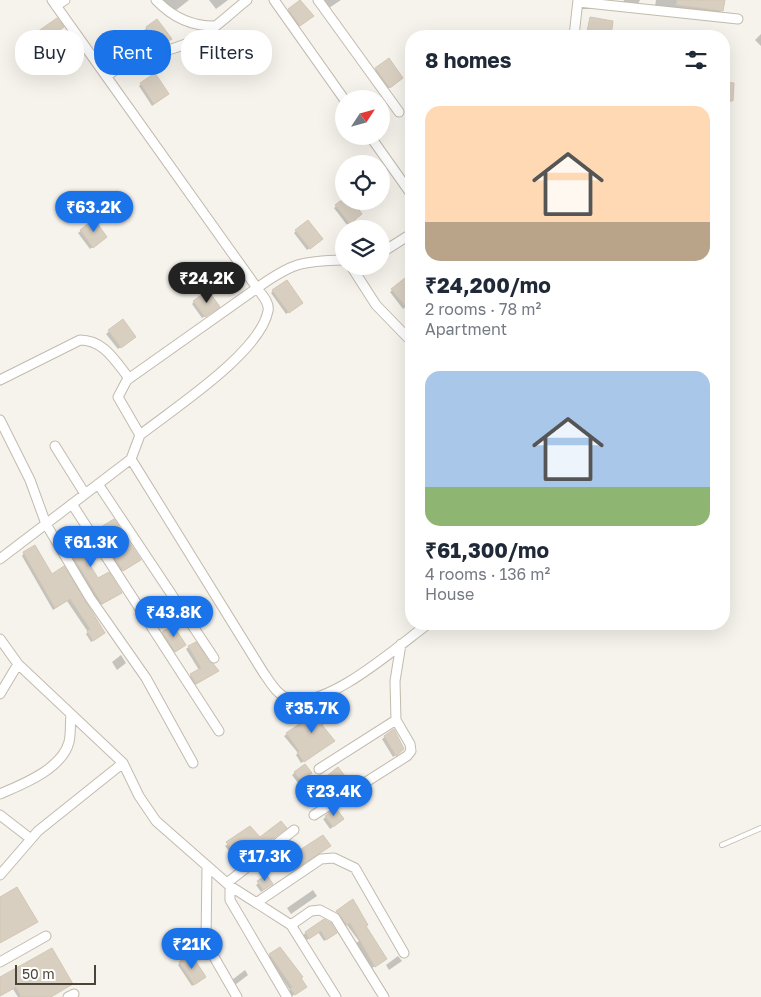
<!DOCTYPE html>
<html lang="en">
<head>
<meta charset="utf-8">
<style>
	body { margin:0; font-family:"Golos Text",sans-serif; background:#f6f6f7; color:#1f2937; height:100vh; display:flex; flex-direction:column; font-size:19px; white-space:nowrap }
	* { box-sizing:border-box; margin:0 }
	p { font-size:16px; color:#747a83 }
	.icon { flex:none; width:28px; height:28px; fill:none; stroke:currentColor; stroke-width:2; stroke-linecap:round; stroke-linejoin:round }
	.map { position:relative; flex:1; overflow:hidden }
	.panel { position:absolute; left:405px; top:30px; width:325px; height:600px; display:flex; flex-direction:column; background:#fff; border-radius:20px; box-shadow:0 5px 20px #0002 }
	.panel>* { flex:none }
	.hud { position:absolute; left:15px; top:30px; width:315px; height:45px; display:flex; gap:10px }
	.needle { width:32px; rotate:54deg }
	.tools { position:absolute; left:335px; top:90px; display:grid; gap:10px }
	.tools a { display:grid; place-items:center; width:55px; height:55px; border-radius:50%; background:#fff; box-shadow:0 5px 20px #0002; font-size:25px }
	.scale { position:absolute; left:15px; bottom:12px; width:81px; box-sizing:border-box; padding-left:5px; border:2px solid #4b4439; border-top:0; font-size:14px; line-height:18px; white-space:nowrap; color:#4b4439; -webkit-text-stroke:4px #fff; paint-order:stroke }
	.price { position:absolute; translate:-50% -42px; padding:0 11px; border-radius:18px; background:#1a73e8; color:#fff; font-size:16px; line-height:32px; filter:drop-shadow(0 1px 2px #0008) }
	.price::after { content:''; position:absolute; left:50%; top:30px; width:15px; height:11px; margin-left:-8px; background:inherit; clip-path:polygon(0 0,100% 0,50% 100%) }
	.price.current { background:#222; color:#fff }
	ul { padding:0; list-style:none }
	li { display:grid; align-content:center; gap:10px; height:265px; padding:0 20px }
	li span { display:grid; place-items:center; height:155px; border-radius:15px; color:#555 }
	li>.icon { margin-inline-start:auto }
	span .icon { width:90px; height:90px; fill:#fffc; stroke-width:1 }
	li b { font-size:21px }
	h2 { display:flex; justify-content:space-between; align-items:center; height:60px; padding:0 20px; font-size:21px }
	.chip { padding:0 18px; border-radius:20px; background:#fff; box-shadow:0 5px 20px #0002; font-size:18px; line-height:45px }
	.chip.current { background:#1a73e8; color:#fff }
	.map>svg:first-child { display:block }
	.shadow { fill:#0003 }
	.building { fill:#d8cfc1; stroke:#d3c7b4 }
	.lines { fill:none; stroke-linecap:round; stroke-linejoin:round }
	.lane-casing { stroke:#c2bbae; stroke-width:6 }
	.street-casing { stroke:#c2bbae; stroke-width:11 }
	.lane { stroke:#fff; stroke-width:4.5 }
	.street { stroke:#fff; stroke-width:9 }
</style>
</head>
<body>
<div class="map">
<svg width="761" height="997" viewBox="0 0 761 997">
	<rect width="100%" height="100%" fill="#f6f3ec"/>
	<path class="shadow" d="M163,0H189L175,11Z
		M209,0H228L216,9Z
		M323,0H341L329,8Z
		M624,0H640L638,4L623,3Z
		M656,0H724L720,13L655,6Z
		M301,1L312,16L297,28L287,12Z
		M57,19L60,29L41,43L35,35Z
		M590,19L611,22L609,36H586Z
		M156,21L168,41L157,48L144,30Z
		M761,34V46L755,40Z
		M376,69L400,80L387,89L374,71Z
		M141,84L166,96L152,106L139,86Z
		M724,84L733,85L732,100L729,103L724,102Z
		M344,200L358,216L347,225L334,208Z
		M94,221L103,239L90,249L78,233Z
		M296,231L319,241L307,250L294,233Z
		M405,280L411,289V302L403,309L390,292Z
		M273,291L299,305L286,314L271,293Z
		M194,302L216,309L202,318L192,304Z
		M122,321L132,339L118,349L106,334Z
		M97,531L137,562L120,572L95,533Z
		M64,542L94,551L84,558L98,580L118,595L99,606L62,544Z
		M24,553L52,575L104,633L102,635L91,642L86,634L88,632L67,601L53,610L22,556Z
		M163,633L184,645L173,653L161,635Z
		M189,647L215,673L193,686L188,678L199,670L186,649Z
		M121,655L126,663L117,670L112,662Z
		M327,707L321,725L331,743L301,763L296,755L298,753L284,736Z
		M393,731L401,751L393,757L382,739Z
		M305,765L308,775L298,783L292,775Z
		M328,777L342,779L331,786L326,779Z
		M324,793L327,798L314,807L312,803Z
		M336,810L340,821L330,829L323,819Z
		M250,828L260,839L283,830L239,863L225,846Z
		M323,836L327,848L294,869L287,860Z
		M266,877L269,886L261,892L256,885Z
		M313,890L317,896L291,914L287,908Z
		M352,901L383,961L372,968L356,943L359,941L347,925L344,927L334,915Z
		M324,921L333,935L324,941L318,932L307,940L303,935Z
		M270,955L303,989L292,996L289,991L290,990L268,958Z
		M398,956L402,961L389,970L386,965Z
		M180,963L202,979L192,986L178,965Z
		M245,970L248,975L235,985L232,980Z
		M0,979L50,997H18L13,989L0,996Z"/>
	<path class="building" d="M300,0L314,16L300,26L288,9Z
		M677,0H725L723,11L676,5Z
		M590,17L613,21L611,36L587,32Z
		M57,18L64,27L44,42L37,32Z
		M157,19L172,39L160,46L146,27Z
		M389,58L403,78L390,88L375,68Z
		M155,73L169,94L154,104L140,83Z
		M724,82L734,83L733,101L724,100Z
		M340,201H353L362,214L350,224L335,205Z
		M94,219L107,237L93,248L80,230Z
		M308,220L323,239L310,249L295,230Z
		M405,278L411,287V303L406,307L391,289Z
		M287,280L303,303L289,313L272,290Z
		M208,290L220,307L205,317L193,301Z
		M123,319L136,337L121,348L108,330Z
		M114,519L141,560L123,571L96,530Z
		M82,530L95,551L85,557L98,578L109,572L122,593L102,604L63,541Z
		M35,545L52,574L64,566L105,633L93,641L87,631L90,629L70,599L55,608L23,552Z
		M173,625L186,645L175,652L162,632Z
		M196,642L219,671L196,684L190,674L201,668L188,646Z
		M327,705L335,716L322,725L335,741L304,762L297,752L299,751L286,733Z
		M394,729L404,749L396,756L384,736Z
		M305,764L312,773L301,781L294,772Z
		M338,767L345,776L334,785L327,776Z
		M336,808L344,819L333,827L325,816Z
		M281,821L287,828L242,862L226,842L250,826L260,837Z
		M323,835L331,846L297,868L289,857Z
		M267,875L273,884L263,890L257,881Z
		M17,887L38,922L0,943V897Z
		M353,899L368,925L366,926L387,959L375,967L350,923L347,925L336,911Z
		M324,919L331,923L337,933L326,940L321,931L309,939L305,932Z
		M280,947L303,977L301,978L307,987L295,995L290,988L292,987L269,954Z
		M52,948L73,984L51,997H21L16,987L0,996V977Z
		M191,954L206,977L194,985L179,962Z"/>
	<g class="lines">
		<defs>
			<path id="lane" d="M722,845L761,828"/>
			<path id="street" d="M52,0L106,76
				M156,0C172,17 190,26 214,26
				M274,0L344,99
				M318,0L399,112
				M578,2L738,19
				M56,6L65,0
				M574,36L578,0
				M370,136L411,194
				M381,253L411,234
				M351,266L376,305L411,341
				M0,380L80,340C104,340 115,361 129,378
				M0,420L30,480L46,524L90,598L146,678L193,763
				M140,435C173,409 260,353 268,311C270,302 261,294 257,288C292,263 301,261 344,260
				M55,446L85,494
				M131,459L263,672C270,682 277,695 289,699C326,711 399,645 428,624
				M98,484L214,658
				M72,504L219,731
				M0,559L131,459L140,435L118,397L127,380L257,288L106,76C134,56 157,56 188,43C210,34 228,15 247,0
				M0,639L18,664L123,763L139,796L156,821L230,886L291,925L336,997
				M0,694L18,664
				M319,769L396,720L395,681L401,644
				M0,794C23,784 62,769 69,742C71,734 70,723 71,715
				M0,815L31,839
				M314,815L407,756L411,751L410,744L396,720
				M207,866L206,943L237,997
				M0,875L38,831L123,763
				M227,883L294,830
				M230,886V900L287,997
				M256,903L321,859L334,858L355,868L404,953
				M291,925L311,911L320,910L335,918L384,997
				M0,962L46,936
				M68,997L74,994"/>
		</defs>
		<use href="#lane" class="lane-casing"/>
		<use href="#street" class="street-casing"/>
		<use href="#lane" class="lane"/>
		<use href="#street" class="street"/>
	</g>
</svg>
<div class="tools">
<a><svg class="needle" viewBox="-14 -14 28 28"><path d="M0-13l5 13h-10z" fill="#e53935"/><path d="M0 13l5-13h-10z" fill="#747a83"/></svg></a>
<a><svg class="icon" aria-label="locate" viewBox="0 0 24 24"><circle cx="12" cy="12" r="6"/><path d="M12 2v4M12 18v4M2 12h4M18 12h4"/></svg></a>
<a><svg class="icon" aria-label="layers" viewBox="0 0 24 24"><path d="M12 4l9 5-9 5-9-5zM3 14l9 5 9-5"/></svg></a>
</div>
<div class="scale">50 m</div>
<b class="price" style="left:94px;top:233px">₹63.2K</b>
<b class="price current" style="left:207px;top:304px">₹24.2K</b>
<b class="price" style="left:91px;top:568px">₹61.3K</b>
<b class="price" style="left:174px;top:638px">₹43.8K</b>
<b class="price" style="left:312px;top:734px">₹35.7K</b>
<b class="price" style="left:334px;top:817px">₹23.4K</b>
<b class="price" style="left:265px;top:882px">₹17.3K</b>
<b class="price" style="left:192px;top:970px">₹21K</b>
<div class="hud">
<a class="chip">Buy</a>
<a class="chip current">Rent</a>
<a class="chip">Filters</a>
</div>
<section class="panel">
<h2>8 homes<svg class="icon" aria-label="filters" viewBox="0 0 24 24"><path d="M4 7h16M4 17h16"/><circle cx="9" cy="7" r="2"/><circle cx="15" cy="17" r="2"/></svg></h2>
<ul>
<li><span style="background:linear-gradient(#ffd9b3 75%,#b9a48a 0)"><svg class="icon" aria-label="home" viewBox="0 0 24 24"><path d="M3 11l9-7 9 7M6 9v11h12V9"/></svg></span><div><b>₹24,200/mo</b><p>2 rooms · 78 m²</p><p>Apartment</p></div></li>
<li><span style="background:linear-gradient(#a9c7e8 75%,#8fb573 0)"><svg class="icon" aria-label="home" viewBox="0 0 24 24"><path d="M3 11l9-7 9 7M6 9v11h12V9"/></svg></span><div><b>₹61,300/mo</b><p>4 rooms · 136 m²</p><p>House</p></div></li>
</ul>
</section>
</div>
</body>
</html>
